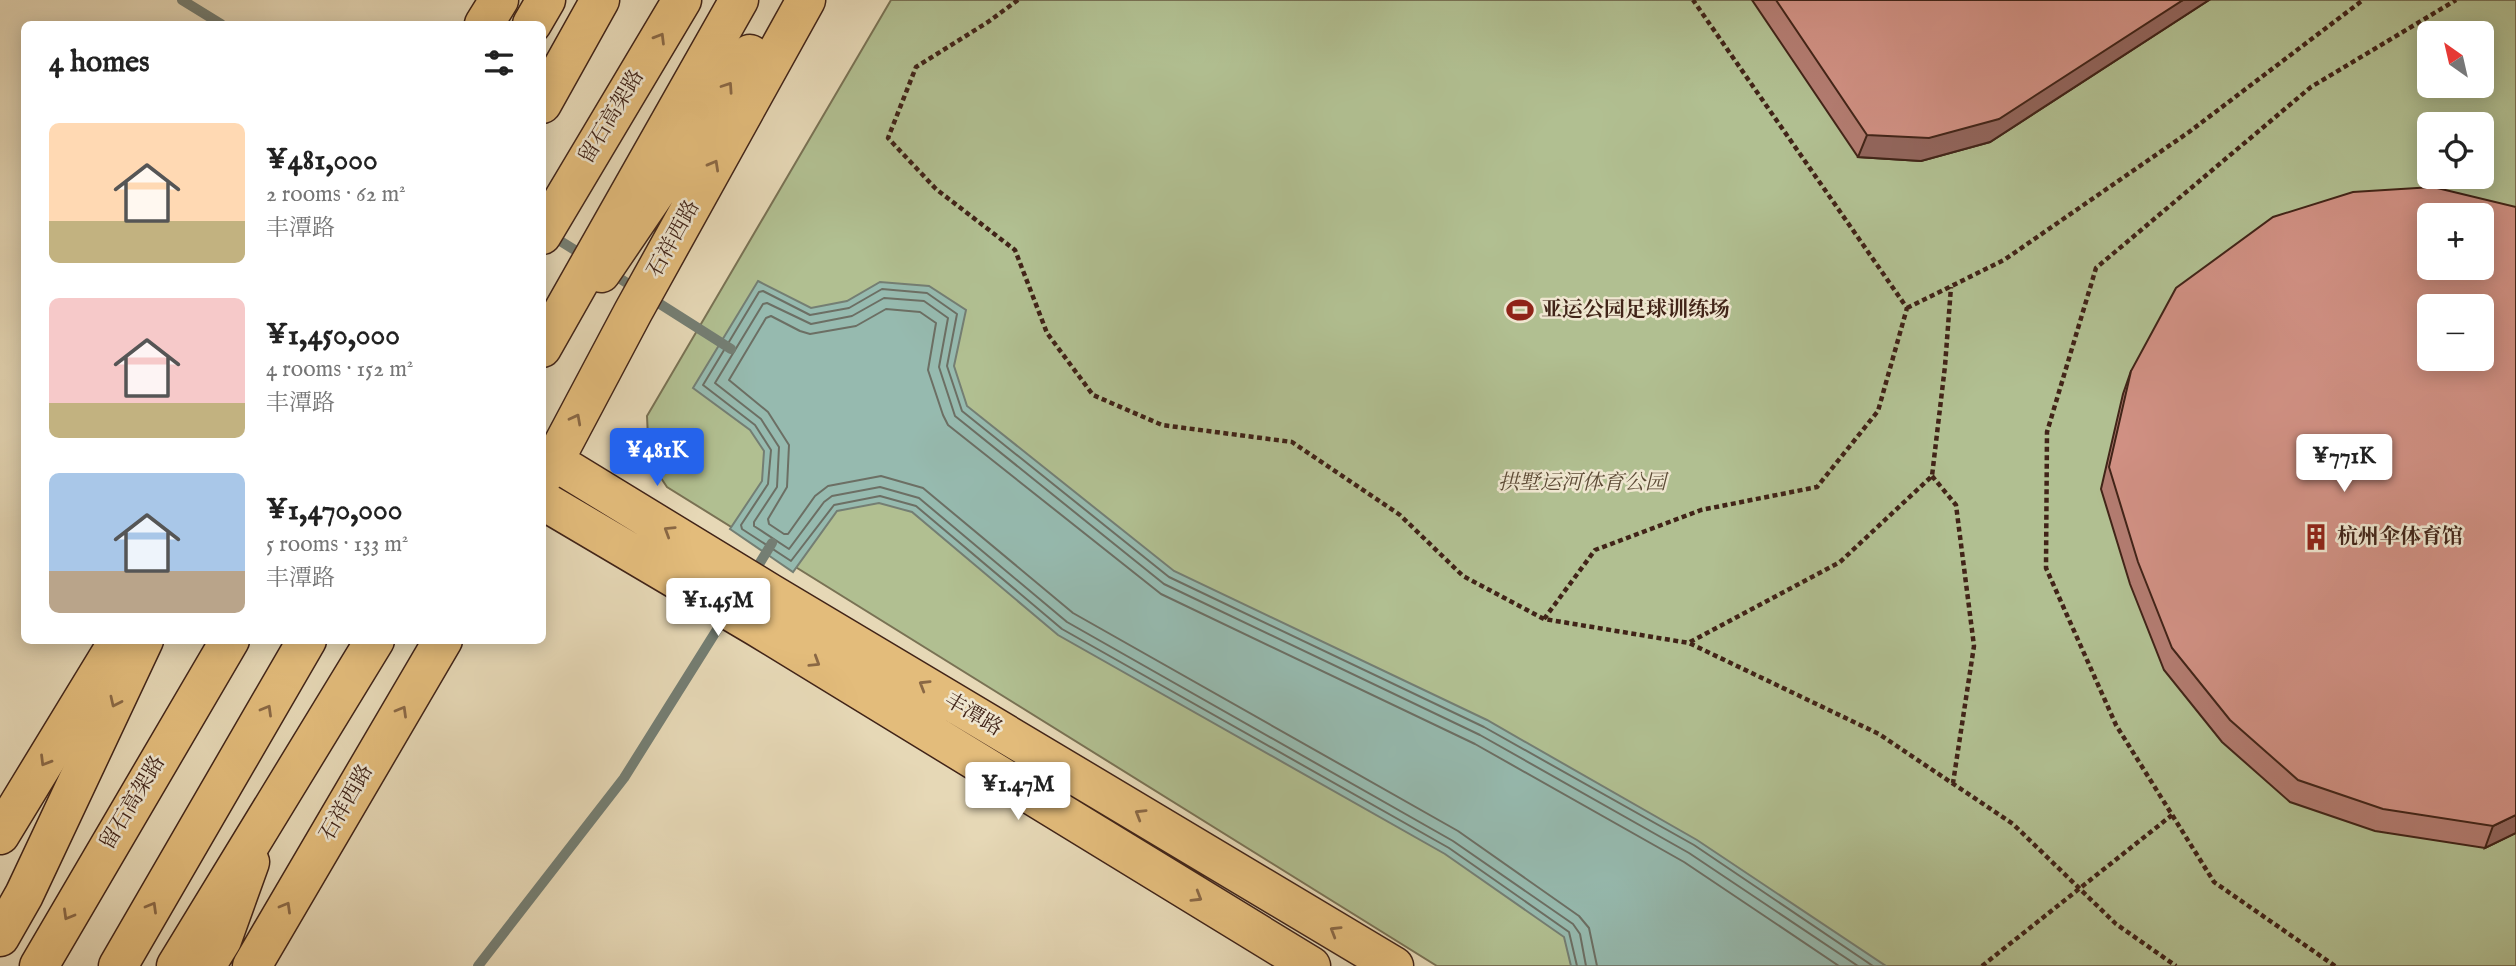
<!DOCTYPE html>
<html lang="en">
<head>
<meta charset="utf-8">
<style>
	body { margin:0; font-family:"IM FELL English","Noto Serif SC",serif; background:#f6f6f6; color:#222; height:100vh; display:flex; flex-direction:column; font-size:26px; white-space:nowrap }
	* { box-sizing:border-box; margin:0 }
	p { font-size:23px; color:#767676 }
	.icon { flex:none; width:38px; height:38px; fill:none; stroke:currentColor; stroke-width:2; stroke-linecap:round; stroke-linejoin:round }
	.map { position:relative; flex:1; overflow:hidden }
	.side { position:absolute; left:21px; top:21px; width:525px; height:623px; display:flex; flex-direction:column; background:#fff; border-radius:10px; box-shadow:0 4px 18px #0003 }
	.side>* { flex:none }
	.needle { width:46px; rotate:326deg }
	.fabs { position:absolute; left:2417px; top:21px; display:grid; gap:14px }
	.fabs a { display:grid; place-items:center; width:77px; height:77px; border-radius:10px; background:#fff; box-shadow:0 4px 18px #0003; font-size:35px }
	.price { position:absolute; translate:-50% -60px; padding:0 16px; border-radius:7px; background:#fff; color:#222; font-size:23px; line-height:46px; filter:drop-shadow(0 2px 4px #0008) }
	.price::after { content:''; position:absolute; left:50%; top:42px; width:21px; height:16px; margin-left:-10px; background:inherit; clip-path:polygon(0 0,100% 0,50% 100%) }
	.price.selected { background:#2563eb; color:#fff }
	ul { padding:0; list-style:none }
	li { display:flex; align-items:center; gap:21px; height:175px; padding:0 28px }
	li span { display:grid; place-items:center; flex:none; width:196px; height:140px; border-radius:10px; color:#555 }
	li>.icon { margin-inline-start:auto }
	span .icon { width:84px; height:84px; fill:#fffc; stroke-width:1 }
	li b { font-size:30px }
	h2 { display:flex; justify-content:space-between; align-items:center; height:84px; padding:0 28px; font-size:30px }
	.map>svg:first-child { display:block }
	.park { fill:#b1bf91; stroke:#797254; stroke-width:2; fill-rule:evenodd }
	.water { fill:#96baaf; stroke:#747e73; stroke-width:2 }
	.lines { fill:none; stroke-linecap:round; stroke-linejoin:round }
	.shore { stroke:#6c6f64; stroke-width:2 }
	.stream { stroke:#747e73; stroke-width:10 }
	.major-casing { stroke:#412418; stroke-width:41 }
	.highway-casing { stroke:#412418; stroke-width:41 }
	.path { stroke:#412418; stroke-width:4.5; stroke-dasharray:5 3.5; stroke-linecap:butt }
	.major { stroke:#e3bc7b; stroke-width:38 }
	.highway { stroke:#e3bc7b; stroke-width:38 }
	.wall { fill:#b37c71; stroke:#412418; stroke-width:2 }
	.shaded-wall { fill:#92655c; stroke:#412418; stroke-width:2 }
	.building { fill:#d09083; stroke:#412418; stroke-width:2; fill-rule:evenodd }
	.oneway { stroke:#8a6845 }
	.labels { text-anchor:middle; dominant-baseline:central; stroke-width:5; stroke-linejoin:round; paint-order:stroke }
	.street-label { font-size:21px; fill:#412418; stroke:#efe6d0 }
	.poi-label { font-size:21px; font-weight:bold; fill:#412418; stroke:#efe6d0; text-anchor:start }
	.park-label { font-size:21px; font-style:italic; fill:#5d4b36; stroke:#efe6d0 }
</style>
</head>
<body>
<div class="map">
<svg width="2516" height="966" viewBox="0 0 2516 966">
	<rect width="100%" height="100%" fill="#e6d8b6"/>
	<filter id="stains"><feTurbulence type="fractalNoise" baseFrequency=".00286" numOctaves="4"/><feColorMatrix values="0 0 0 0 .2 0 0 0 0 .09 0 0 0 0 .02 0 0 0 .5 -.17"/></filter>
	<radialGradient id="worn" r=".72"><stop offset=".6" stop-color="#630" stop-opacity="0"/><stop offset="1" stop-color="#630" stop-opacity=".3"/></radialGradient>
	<path class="park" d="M891,0H2516V966H1437L667,487L649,460L647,416ZM2429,33H2482V86H2429ZM2429,124H2482V177H2429ZM2429,215H2482V268H2429ZM2429,306H2482V359H2429Z"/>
	<path class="water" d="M758,281L811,308L847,301L880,282L929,286L966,310L954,366L967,406L1174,571L1487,720L1697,840L1886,966H1571L1564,937L1445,854L1058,635L912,512L879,503L837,511L793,572L730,529L762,481L764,451L750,430L693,388Z"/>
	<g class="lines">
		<path class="shore" d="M1577,966L1569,932L1449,848L1062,629L916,506L880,496L834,505L791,561L742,529L741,525L768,484L771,450L755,425L703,385L759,292L763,291L810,315L849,308L882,289L927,293L957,314L947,366L962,411L1169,577L1484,727L1694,845L1873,966
			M1586,966L1580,934L1573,924L1453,841L1067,622L919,498L880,487L832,496L824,502L789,549L754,526V522L777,487L779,447L761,419L715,383L763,304L767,303L811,324L852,316L884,298L924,301L948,318L939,367L955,416L1164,584L1480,735L1689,853L1858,966
			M1597,966L1589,928L1579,916L1458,831L1073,613L923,488L881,476L828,486L815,496L788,534H784L769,524L768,519L787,487L789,445L768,412L729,380L766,318L771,316L800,331L810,334L856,326L886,309L920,312L936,323L928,370L943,415L948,425L1161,594L1475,744L1684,862L1839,966"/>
		<path class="stream" d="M182,0L221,24
			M549,234L586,257
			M608,271L731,349
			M753,574L772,543
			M478,966L624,778L725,617"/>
		<defs>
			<path id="major" d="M484,24L499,0
				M601,273L750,54
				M554,461L770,593L1394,966
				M542,478L554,461L633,312L806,0
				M542,500L757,627L1311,966
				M0,835L119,640
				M206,966L222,940L250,862
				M252,966L443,640"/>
			<path id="highway" d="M532,24L546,0
				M542,104L600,0
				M542,235L682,0
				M542,348L739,0
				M0,937L24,895L144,640
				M39,966L230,640
				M118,966L307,640
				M176,966L375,640"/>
		</defs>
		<use href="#major" class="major-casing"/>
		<use href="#highway" class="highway-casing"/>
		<path class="path" d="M1018,0L988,22L916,67L888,138L936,189L1015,250L1047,333L1093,395L1162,425L1292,442L1400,515L1463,576L1544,619L1689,643L1879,734L2013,824L2116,924L2176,966
			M1907,308L2004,260L2189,132L2363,0
			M1932,476L1956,505L1974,646L1953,783
			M1544,619L1595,550L1701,510L1817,487L1878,411L1907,308L1693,0
			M1690,642L1840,562L1932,476L1945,366L1951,287
			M1982,966L2172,815
			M2335,966L2214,882L2116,725L2046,568L2047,432L2096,268L2311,87L2456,0"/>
		<use href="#major" class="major"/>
		<use href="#highway" class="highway"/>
	</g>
	<path class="wall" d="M1752,0H2209L1990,142L1921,161L1858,157Z
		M2516,207V833L2485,848L2375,831L2290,802L2222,742L2164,670L2130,584L2101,489L2123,394L2131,371Z"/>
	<path class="shaded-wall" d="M2183,0H2209L1990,142L1921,161L1858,157L1867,135Z
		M2516,815V833L2485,848L2493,826Z"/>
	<path class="building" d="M1776,0H2183L1999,119L1929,138L1867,135Z
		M2433,187L2516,207V815L2493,826L2383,809L2298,780L2230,720L2172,648L2138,562L2109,467L2131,371L2176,288L2273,217L2353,192ZM2429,215H2482V268H2429ZM2429,306H2482V359H2429Z"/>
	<defs><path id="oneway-chevron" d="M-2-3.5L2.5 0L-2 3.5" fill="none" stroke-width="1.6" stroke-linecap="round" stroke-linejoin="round" transform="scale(1.75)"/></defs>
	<g class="oneway">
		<use href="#oneway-chevron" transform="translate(660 38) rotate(-59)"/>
		<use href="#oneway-chevron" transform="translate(728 87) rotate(-56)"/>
		<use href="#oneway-chevron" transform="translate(714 165) rotate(-61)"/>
		<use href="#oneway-chevron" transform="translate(576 419) rotate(-62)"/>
		<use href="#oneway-chevron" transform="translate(669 531) rotate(-148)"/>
		<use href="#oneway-chevron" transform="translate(815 662) rotate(32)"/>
		<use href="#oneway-chevron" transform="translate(924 685) rotate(-149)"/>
		<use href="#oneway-chevron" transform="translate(115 702) rotate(115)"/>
		<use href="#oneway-chevron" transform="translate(267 710) rotate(-60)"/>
		<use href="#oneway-chevron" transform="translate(402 711) rotate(-60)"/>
		<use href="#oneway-chevron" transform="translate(45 761) rotate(121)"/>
		<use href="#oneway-chevron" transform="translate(1140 814) rotate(-149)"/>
		<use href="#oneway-chevron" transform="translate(1197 897) rotate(31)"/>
		<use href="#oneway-chevron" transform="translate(152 907) rotate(-60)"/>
		<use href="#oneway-chevron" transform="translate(286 907) rotate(-60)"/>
		<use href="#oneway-chevron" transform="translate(68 915) rotate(120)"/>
		<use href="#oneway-chevron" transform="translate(1335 931) rotate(-149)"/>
	</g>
	<defs>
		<symbol id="stadium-bare" viewBox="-9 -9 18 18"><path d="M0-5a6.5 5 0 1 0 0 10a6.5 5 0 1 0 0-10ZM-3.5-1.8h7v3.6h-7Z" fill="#8f2418" stroke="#efe6d0" stroke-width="2.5" paint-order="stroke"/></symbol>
		<symbol id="building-bare" viewBox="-9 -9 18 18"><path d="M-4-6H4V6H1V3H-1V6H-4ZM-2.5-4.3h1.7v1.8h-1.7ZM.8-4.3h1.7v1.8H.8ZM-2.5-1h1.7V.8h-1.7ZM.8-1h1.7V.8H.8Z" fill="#8f2418" stroke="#efe6d0" stroke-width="2.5" paint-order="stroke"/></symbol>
	</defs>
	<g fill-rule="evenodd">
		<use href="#stadium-bare" x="1501" y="291" width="38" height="38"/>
		<use href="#building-bare" x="2297" y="518" width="38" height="38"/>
	</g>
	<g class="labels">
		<g class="street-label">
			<text transform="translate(612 117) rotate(-59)">留石高架路</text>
			<text transform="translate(674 239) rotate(-61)">石祥西路</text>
			<text transform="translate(973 715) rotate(31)">丰潭路</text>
			<text transform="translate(133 803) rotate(-59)">留石高架路</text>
			<text transform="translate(347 803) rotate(-60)">石祥西路</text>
		</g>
		<g class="poi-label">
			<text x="1541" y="310">亚运公园足球训练场</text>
			<text x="2337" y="537">杭州伞体育馆</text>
		</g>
		<g class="park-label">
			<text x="1582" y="483">拱墅运河体育公园</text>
		</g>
	</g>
	<rect width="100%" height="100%" filter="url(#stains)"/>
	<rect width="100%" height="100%" fill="url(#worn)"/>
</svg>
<div class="fabs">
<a><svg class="needle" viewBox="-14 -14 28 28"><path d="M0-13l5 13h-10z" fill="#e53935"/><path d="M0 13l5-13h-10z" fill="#767676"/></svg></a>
<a><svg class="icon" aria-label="locate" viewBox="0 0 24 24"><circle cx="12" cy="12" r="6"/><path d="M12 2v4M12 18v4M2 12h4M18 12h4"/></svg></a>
<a>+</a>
<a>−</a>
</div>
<b class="price selected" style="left:657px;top:488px">¥481K</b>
<b class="price" style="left:2344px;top:494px">¥771K</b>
<b class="price" style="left:718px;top:638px">¥1.45M</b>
<b class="price" style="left:1018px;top:822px">¥1.47M</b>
<section class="side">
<h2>4 homes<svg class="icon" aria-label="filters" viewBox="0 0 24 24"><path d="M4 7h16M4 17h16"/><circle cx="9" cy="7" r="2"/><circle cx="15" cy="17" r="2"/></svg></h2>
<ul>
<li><span style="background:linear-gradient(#ffd9b3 70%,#c2b280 0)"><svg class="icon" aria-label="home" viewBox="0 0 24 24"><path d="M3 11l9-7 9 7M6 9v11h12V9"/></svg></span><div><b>¥481,000</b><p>2 rooms · 62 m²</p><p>丰潭路</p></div></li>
<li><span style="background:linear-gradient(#f6c9c9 75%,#c2b280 0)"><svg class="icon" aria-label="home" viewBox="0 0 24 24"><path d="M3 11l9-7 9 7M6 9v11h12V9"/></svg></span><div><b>¥1,450,000</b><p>4 rooms · 152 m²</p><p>丰潭路</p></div></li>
<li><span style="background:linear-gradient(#a9c7e8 70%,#b9a48a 0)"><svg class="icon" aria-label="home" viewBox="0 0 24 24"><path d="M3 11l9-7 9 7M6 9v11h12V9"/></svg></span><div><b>¥1,470,000</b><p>5 rooms · 133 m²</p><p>丰潭路</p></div></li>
</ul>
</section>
</div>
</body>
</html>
